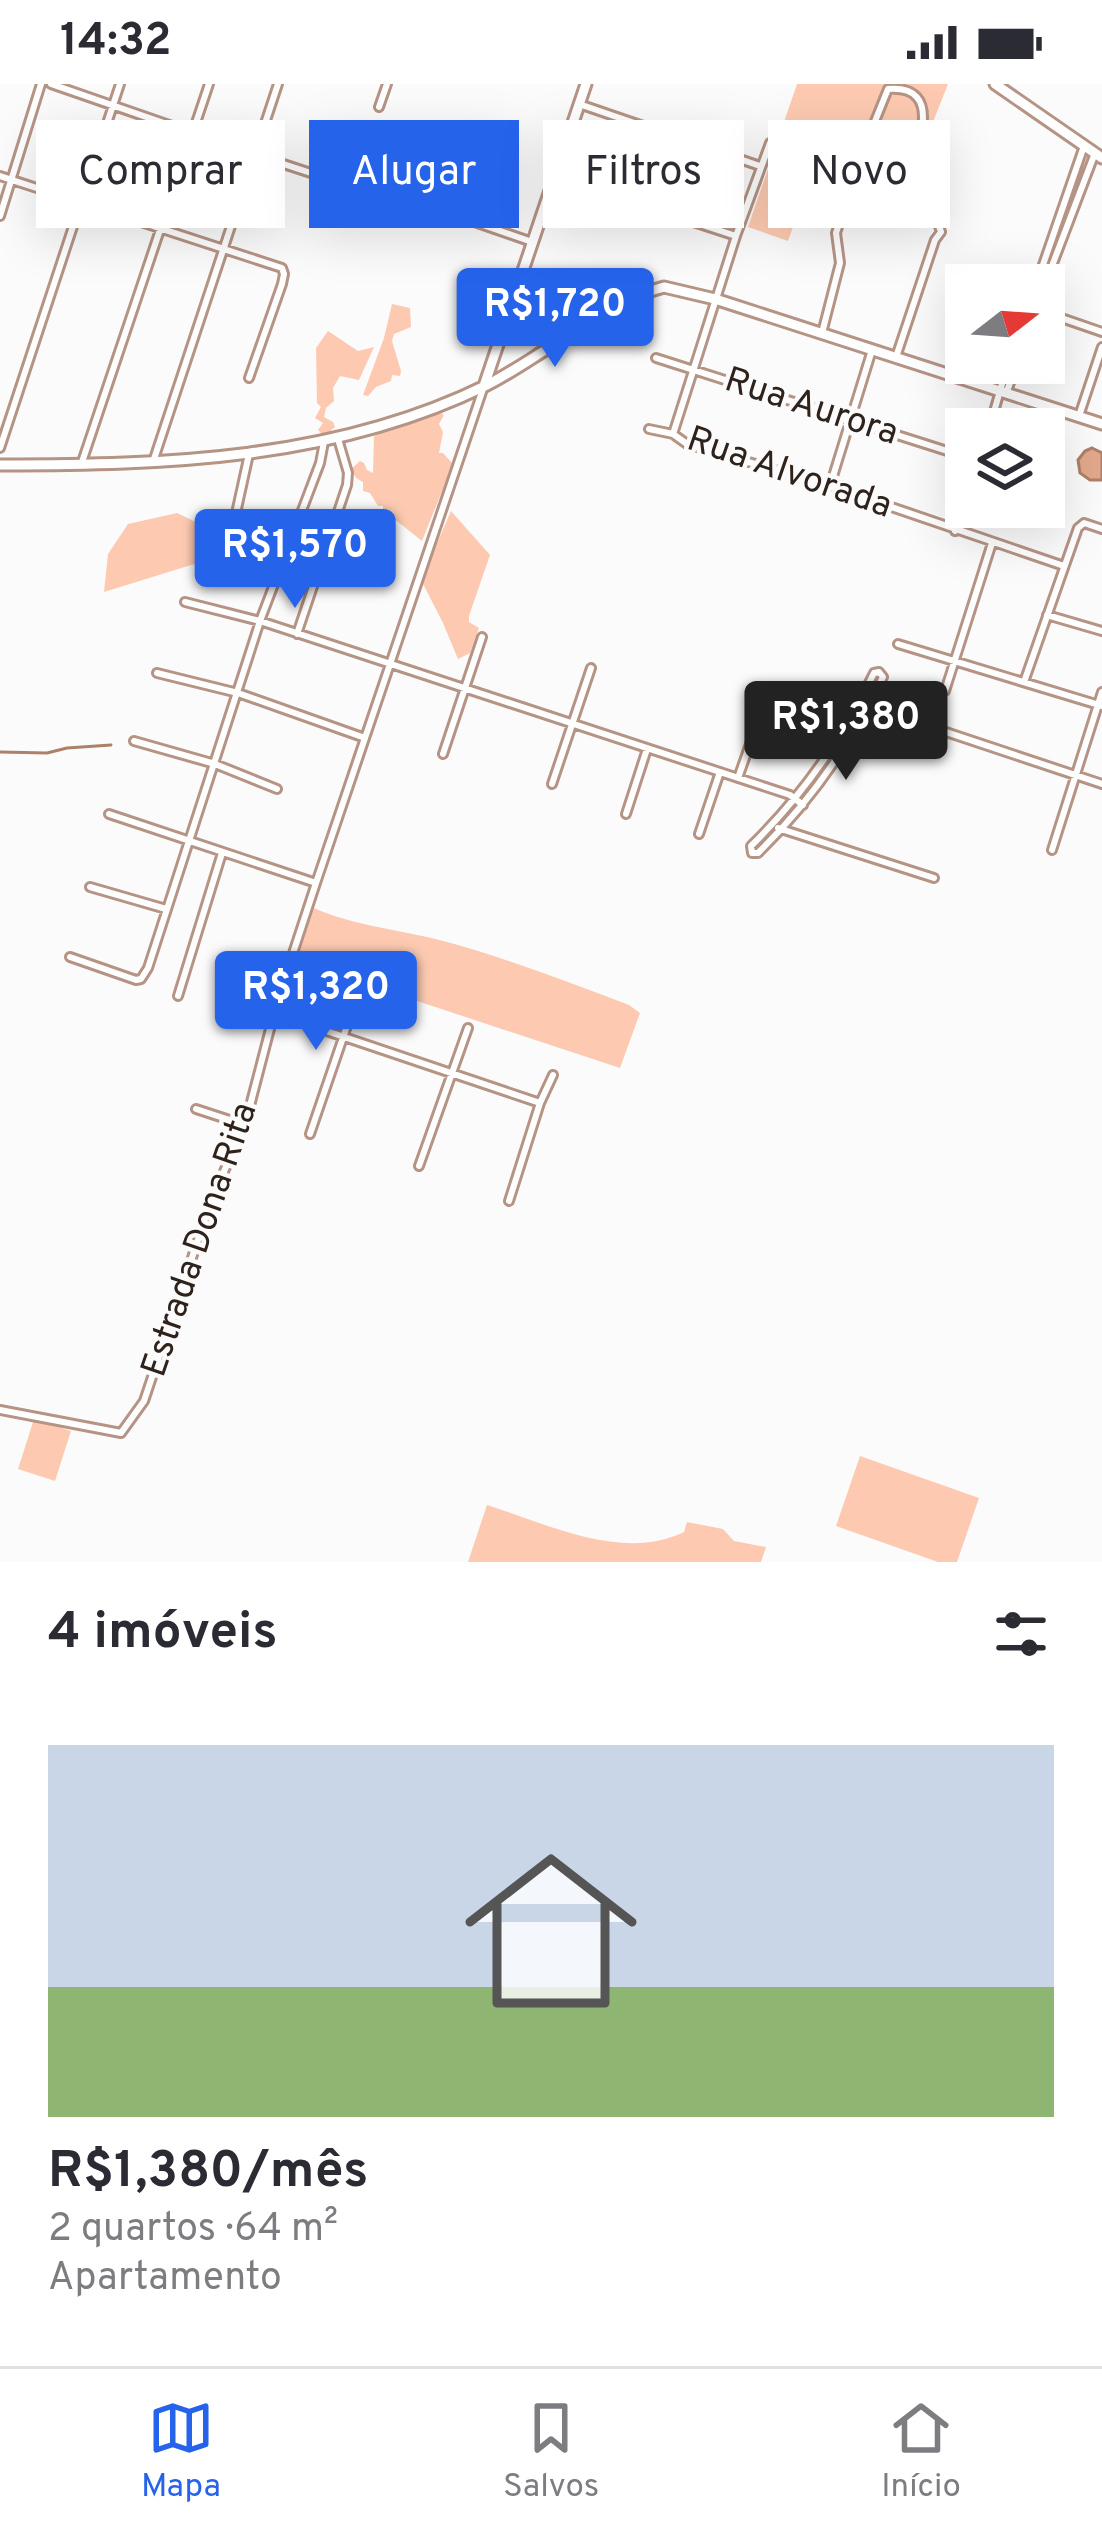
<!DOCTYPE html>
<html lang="pt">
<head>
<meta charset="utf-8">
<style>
	body { margin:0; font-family:Overpass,sans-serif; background:#f7f7f7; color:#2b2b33; height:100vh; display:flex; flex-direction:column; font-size:45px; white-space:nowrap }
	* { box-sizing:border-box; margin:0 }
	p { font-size:39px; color:#7c7c81 }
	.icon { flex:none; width:66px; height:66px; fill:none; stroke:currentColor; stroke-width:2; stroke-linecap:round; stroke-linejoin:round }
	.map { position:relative; height:1478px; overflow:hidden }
	.details { display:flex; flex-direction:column; background:#fff; flex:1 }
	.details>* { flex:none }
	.top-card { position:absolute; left:36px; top:36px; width:1032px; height:108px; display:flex; gap:24px }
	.needle { width:78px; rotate:73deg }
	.buttons { position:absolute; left:945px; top:180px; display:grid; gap:24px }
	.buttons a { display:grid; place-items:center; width:120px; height:120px; border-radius:0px; background:#fff; box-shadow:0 12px 48px #0002; font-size:60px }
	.price { position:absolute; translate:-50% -102px; padding:0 27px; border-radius:12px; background:#2563eb; color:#fff; font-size:39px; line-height:78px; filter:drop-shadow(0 3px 6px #0008) }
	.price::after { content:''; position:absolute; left:50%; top:72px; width:36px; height:27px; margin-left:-18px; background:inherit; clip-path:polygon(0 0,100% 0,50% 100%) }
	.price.current { background:#222; color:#fff }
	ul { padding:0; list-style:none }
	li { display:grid; align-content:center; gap:24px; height:636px; padding:0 48px }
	li span { display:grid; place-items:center; height:372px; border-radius:0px; color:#555 }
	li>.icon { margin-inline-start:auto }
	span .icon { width:216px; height:216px; fill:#fffc; stroke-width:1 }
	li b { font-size:51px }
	h2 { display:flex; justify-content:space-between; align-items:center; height:144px; padding:0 48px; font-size:51px }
	.tag { padding:0 42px; border-radius:0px; background:#fff; box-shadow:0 12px 48px #0002; font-size:42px; line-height:108px }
	.tag.current { background:#2563eb; color:#fff }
	.status { display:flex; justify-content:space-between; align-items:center; height:84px; padding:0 60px; background:#fff; direction:ltr }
	.status svg { height:33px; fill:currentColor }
	.menu { display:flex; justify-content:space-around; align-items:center; height:168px; border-top:3px solid #e1e1e2; background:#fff; font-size:33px; color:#7c7c81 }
	.menu a { display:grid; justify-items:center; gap:6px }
	.menu .current { color:#2563eb }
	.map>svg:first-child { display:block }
	.green { fill:#fdcab1 }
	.water { fill:#e3a88b; stroke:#ad8069; stroke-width:3 }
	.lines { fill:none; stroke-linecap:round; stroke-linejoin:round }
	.stream { stroke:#ad8069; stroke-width:3 }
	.minor-casing { stroke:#b59485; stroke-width:12 }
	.major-casing { stroke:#b59485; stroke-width:15 }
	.minor { stroke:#fff; stroke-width:6 }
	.major { stroke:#fff; stroke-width:9 }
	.labels { text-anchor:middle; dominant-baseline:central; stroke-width:9; stroke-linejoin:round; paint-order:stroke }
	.street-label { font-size:36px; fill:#2e221b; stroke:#fbfbfb }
</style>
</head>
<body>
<div class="status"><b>14:32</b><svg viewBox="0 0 49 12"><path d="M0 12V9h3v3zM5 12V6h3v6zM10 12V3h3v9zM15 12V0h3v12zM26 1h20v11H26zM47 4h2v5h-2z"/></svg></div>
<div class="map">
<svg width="1102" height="1478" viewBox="0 0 1102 1478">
	<rect width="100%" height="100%" fill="#fbfbfb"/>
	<path class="green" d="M797,0H948L895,134L805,109L788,157L748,143Z
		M392,220L410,224L411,243L394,250L392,257L401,287L400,292L392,291L391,297L376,303L368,312L363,311L384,254Z
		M328,247L358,267L374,263L359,296L340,292L333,304L334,317L326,324L324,333L333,338L335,343L331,346V349L324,352L318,346L323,339L315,334L321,323L317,319L316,264Z
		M439,328L444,331L439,340L443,348L439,369H443L453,380L422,457L383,426V422H378L370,409L363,407V398L356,394L351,385L360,377L364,379L367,386L373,389L374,352Z
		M451,427L490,471L469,532V538L479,544L470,569L458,575L443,539L421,496Z
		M177,429L198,439L204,477L104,508L108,470L128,440Z
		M314,824C357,843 405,846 451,859C511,876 570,899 629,921L640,929L620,984L296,877Z
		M34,1335L71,1347L55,1397L18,1385Z
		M860,1372L979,1414L957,1478H938L836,1442Z
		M487,1421C547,1440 623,1478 684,1448L687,1438L723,1445L734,1457L766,1463L761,1478H468Z"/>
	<path class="water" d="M1092,364L1102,369V396H1090L1080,389L1078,376L1085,367Z
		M280,444C275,462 262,491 242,468C244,448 263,447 280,444Z"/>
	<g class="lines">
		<path class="stream" d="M0,668L47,669L67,664L111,661"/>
		<defs>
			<path id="minor" d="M51,0L256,71L320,92L388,108L532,158
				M579,20L760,82
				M379,23L387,0
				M0,92L282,184L284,190L282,200L249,294
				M666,129L736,152
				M0,132L41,0
				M1036,201L1084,62
				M1044,203L1095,69
				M1044,228L1102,248
				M822,249L840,179L836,149L861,72L888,5C956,0 906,89 894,121L938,139L941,148L935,156L896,273
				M656,274L966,373
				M1006,310L1017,279
				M1079,332L1102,263
				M649,345L673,350L687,360L830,402L1064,482
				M989,345L1008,279
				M673,350L736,152L770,59
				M0,364L120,0
				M153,378L278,0
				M81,381L209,0
				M830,402L872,266
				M233,443L249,370
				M955,447L966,415
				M185,518L260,537L790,711L803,721
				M1047,531L1102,547
				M297,550L347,401L348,389L338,355
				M898,560L1102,622
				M879,588L883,593C851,660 810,718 758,769H752L751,762C803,711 843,654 874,589Z
				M157,589L238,609L365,654
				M1024,598L1078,444L1084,439L1102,445
				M945,607L992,459
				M859,619L1102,700
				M134,657L215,680L277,705
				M443,670L482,553
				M738,694L756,643
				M552,700L591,584
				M109,730L316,799
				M626,730L647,665
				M778,744L934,794
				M699,750L720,688
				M1052,766L1102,608
				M90,803L166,825
				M70,873L136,896L141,895L148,884L260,537L320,379L324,358
				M178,912L222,769
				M276,930L540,1019
				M196,1025L245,1041
				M310,1050L361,901
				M419,1082L468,944
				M509,1117L540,1019L553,991
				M0,1326L121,1349L144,1317L212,1114L245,1041L277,918L316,799L484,302"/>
			<path id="major" d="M995,0L1102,74
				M484,302L586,0
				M0,381C166,381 335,376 487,301C509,290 529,276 550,263C579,245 608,228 637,211L664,203L715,215L1102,340"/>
		</defs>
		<use href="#minor" class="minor-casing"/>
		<use href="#major" class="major-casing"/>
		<use href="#minor" class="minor"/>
		<use href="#major" class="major"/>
	</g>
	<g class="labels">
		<g class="street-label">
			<text transform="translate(811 324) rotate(18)">Rua Aurora</text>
			<text transform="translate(789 390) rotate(19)">Rua Alvorada</text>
			<text transform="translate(201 1156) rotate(-71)">Estrada Dona Rita</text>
		</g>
	</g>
</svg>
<div class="buttons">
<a><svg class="needle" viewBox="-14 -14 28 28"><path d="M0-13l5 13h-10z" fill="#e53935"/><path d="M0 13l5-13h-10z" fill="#7c7c81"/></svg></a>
<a><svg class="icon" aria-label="layers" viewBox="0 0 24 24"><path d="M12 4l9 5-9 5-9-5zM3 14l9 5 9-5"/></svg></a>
</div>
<b class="price" style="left:555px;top:286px">R$1,720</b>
<b class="price" style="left:295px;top:527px">R$1,570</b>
<b class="price current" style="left:846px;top:699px">R$1,380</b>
<b class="price" style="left:316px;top:969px">R$1,320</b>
<div class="top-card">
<a class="tag">Comprar</a>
<a class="tag current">Alugar</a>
<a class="tag">Filtros</a>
<a class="tag">Novo</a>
</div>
</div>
<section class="details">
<h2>4 imóveis<svg class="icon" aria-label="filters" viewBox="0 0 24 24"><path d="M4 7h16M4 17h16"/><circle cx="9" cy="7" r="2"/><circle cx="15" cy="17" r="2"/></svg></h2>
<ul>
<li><span style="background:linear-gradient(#c9d6e8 65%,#8fb573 0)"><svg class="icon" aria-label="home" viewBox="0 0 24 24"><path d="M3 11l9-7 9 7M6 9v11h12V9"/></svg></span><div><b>R$1,380/mês</b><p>2 quartos · 64 m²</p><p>Apartamento</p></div></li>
</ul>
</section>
<nav class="menu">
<a class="current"><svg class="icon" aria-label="map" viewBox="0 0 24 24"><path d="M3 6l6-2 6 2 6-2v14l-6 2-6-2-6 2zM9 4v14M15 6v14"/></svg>Mapa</a>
<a><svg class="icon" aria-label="saved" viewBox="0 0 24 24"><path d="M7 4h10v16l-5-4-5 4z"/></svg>Salvos</a>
<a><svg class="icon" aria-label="home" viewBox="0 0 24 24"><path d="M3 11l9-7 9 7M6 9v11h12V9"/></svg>Início</a>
</nav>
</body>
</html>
